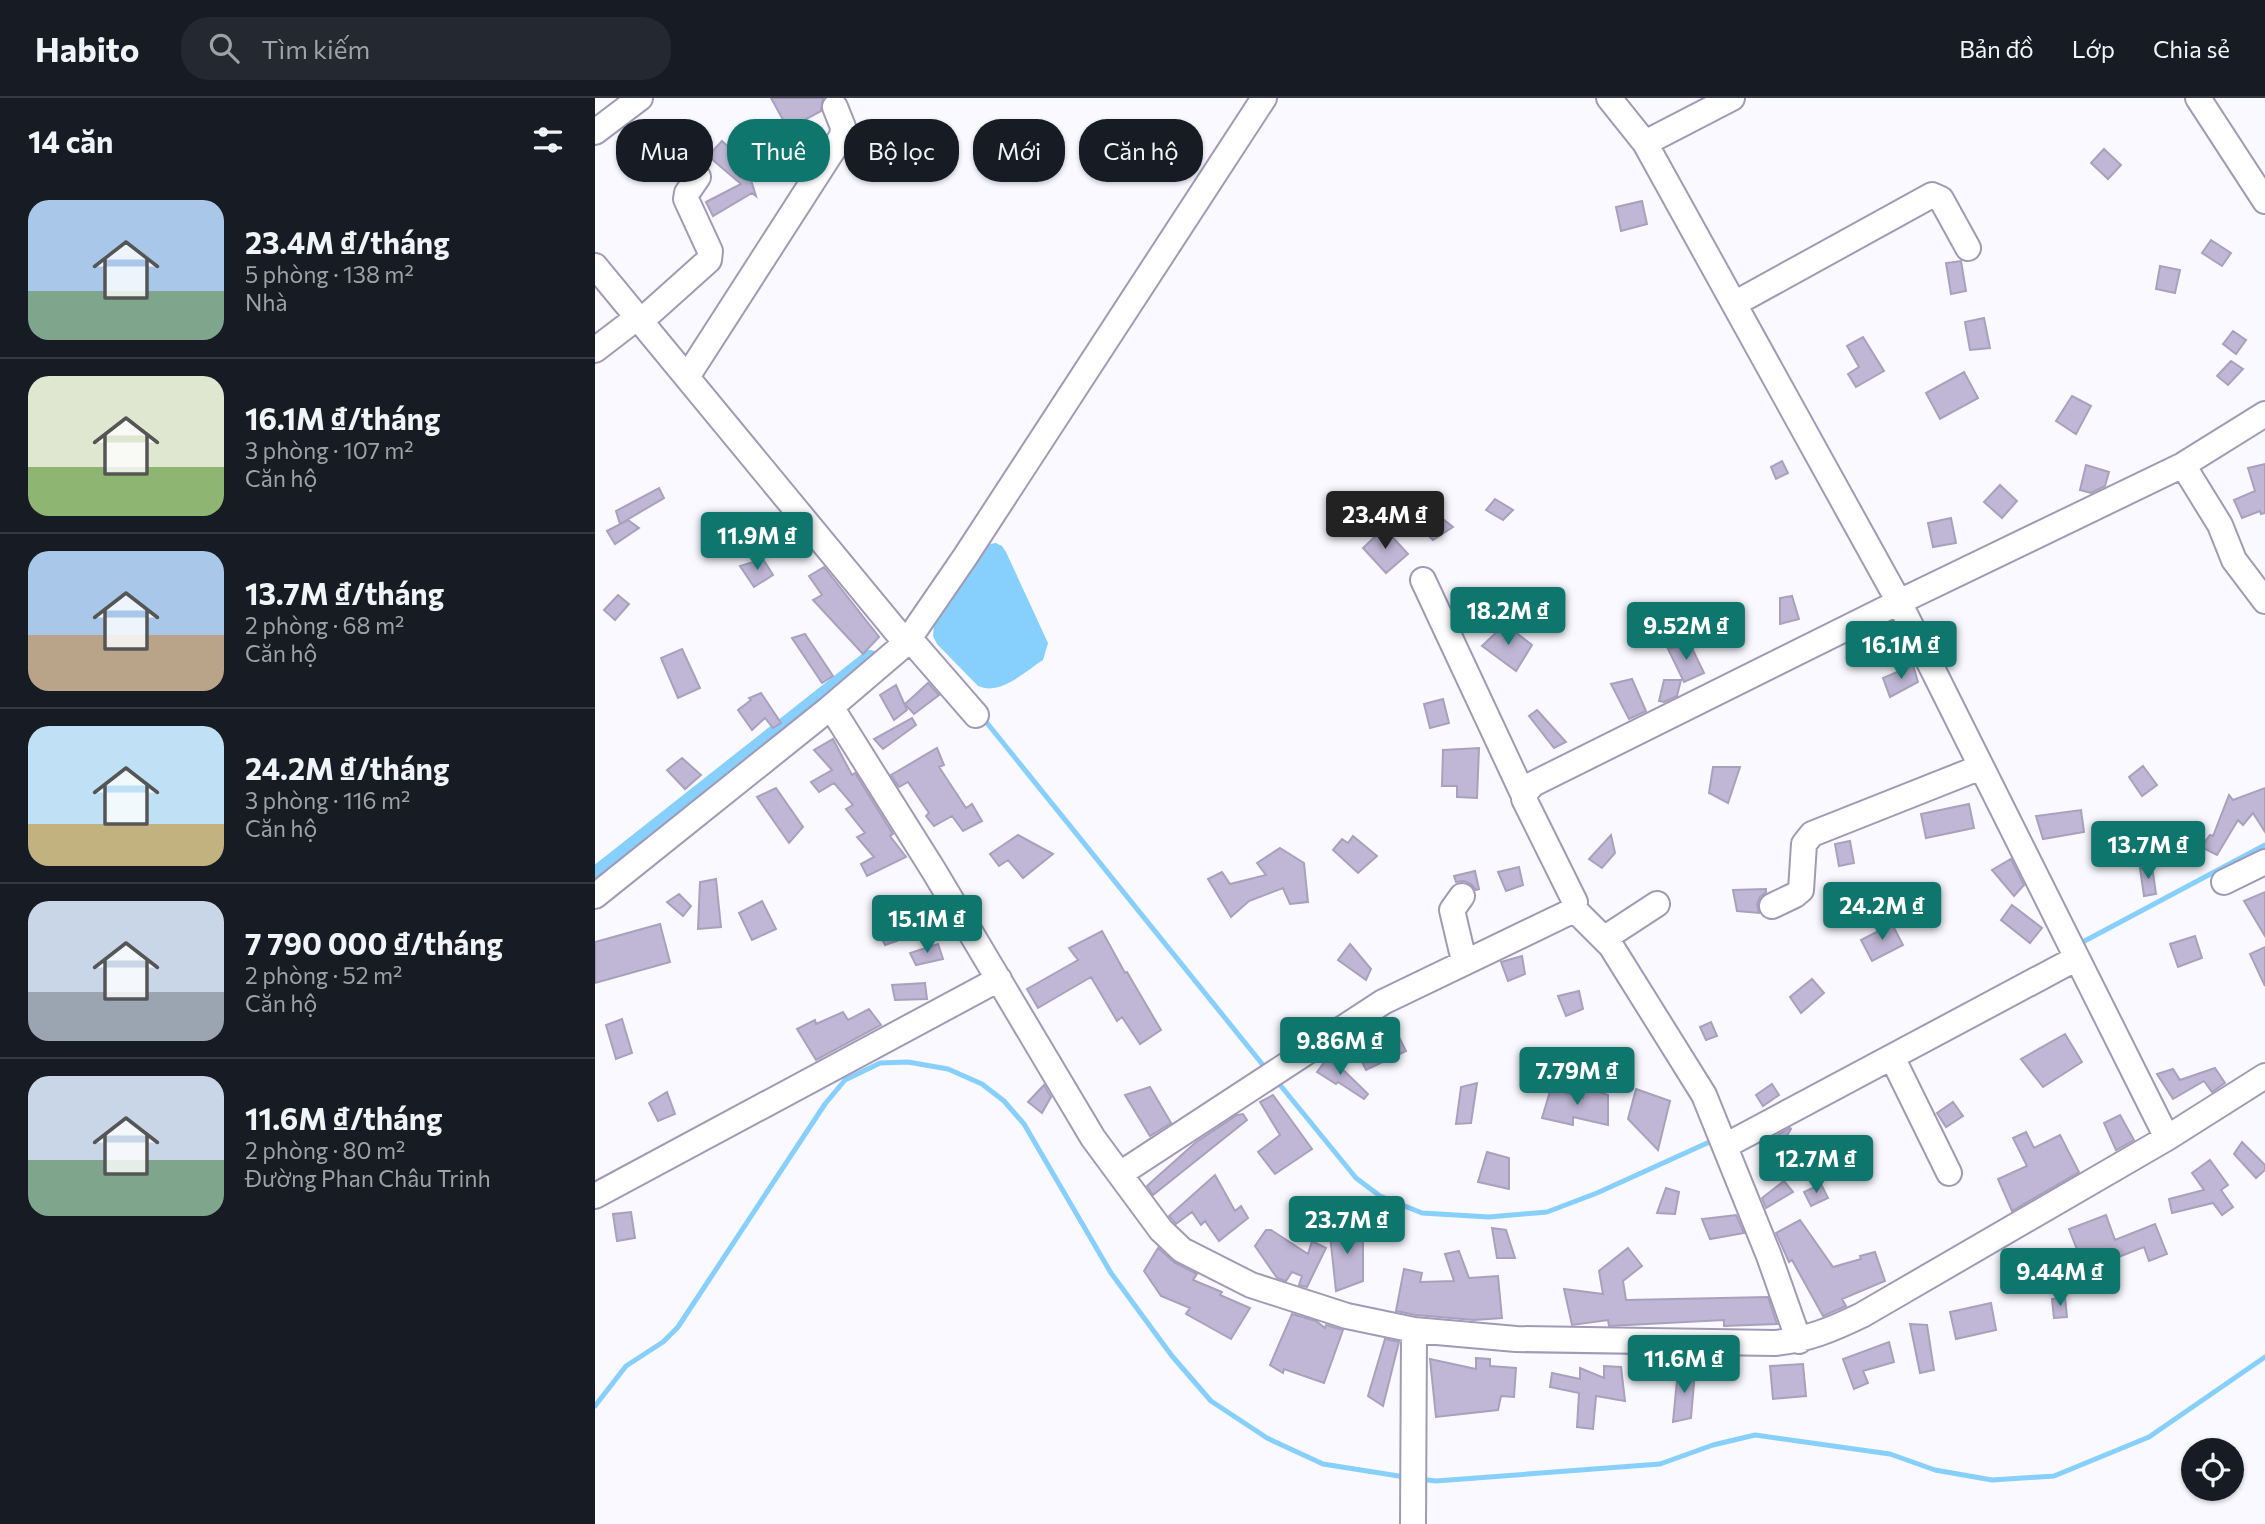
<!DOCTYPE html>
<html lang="vi">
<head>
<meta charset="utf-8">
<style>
	body { margin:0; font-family:Commissioner,sans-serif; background:#242831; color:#f1f3f6; height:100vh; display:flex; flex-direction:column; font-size:26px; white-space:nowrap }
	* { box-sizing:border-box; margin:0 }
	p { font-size:23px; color:#9ea1a6 }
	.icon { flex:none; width:38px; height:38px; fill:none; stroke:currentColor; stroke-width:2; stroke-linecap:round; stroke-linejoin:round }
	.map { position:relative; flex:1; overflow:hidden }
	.sheet { display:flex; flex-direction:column; background:#171b24; width:595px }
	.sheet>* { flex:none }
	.guide { position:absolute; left:21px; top:21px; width:665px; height:63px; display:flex; gap:14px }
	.fabs { position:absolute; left:1586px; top:1340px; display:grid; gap:14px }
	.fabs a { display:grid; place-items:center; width:63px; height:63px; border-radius:50%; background:#171b24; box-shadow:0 2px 5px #0004; font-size:35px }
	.price { position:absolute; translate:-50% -60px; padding:0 16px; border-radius:7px; background:#0f766e; color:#fff; font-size:23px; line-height:46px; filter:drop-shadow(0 2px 4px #0008) }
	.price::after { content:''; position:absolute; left:50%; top:42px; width:21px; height:16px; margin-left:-10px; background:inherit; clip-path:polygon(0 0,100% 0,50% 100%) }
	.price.on { background:#222; color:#fff }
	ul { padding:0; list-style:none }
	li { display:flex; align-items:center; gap:21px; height:175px; padding:0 28px }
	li+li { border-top:2px solid #363941 }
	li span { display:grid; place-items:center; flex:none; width:196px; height:140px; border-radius:21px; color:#555 }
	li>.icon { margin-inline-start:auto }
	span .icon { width:84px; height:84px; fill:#fffc; stroke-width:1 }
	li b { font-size:30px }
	h2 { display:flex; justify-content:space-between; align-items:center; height:84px; padding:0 28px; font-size:30px }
	.pill { padding:0 24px; border-radius:28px; background:#171b24; box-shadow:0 2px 5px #0004; font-size:24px; line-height:63px }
	.pill.on { background:#0f766e; color:#fff }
	header { display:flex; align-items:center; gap:42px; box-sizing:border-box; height:98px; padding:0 35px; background:#171b24; border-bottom:2px solid #363941 }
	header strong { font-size:33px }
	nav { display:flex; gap:38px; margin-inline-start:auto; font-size:24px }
	.search { width:490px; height:63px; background:#242831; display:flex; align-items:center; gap:18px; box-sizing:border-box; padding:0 24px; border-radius:28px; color:#9ea1a6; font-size:26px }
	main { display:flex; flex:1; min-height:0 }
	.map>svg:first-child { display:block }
	.water { fill:#87cffc }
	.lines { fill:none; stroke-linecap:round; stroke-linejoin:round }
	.stream { stroke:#87cffc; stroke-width:5 }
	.canal { stroke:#87cffc; stroke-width:18 }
	.building { fill:#bfb7d5; stroke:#a8a1bd; stroke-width:2 }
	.minor-casing { stroke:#a19ab6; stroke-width:28 }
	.minor { stroke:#fff; stroke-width:24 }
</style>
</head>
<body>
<header>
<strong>Habito</strong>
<div class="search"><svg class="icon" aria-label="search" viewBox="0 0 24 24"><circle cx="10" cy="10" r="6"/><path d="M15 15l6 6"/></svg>Tìm kiếm</div>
<nav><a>Bản đồ</a><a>Lớp</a><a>Chia sẻ</a></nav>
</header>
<main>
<section class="sheet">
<h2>14 căn<svg class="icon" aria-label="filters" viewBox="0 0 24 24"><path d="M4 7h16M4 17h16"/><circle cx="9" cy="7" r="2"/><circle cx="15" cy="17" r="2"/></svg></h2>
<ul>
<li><span style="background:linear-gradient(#a9c7e8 65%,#7fa58c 0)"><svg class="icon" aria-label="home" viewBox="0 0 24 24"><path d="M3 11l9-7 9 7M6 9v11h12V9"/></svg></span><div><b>23.4M ₫/tháng</b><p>5 phòng · 138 m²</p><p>Nhà</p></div></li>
<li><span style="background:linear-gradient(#dfe7d0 65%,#8fb573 0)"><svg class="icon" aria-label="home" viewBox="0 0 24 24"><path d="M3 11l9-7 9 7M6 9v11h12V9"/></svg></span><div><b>16.1M ₫/tháng</b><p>3 phòng · 107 m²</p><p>Căn hộ</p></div></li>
<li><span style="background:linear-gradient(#a9c7e8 60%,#b9a48a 0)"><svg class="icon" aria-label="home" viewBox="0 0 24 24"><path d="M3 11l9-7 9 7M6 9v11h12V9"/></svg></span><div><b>13.7M ₫/tháng</b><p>2 phòng · 68 m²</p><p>Căn hộ</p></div></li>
<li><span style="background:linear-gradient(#bfe0f5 70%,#c2b280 0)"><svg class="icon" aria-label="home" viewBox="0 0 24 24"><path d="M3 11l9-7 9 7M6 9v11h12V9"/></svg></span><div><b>24.2M ₫/tháng</b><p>3 phòng · 116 m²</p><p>Căn hộ</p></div></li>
<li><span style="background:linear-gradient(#c9d6e8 65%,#9aa5b1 0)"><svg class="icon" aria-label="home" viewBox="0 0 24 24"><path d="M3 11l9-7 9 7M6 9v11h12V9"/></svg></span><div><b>7 790 000 ₫/tháng</b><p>2 phòng · 52 m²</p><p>Căn hộ</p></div></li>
<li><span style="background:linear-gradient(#c9d6e8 60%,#7fa58c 0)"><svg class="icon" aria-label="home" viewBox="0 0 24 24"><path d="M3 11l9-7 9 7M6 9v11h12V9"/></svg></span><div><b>11.6M ₫/tháng</b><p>2 phòng · 80 m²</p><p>Đường Phan Châu Trinh</p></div></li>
</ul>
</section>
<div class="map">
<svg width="1670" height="1426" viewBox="0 0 1670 1426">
	<rect width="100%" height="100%" fill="#faf9ff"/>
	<path class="water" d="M401,445L407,448L411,454L453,545L448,562C429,574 406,598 383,588L342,546L338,538L339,528L391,450L395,446Z"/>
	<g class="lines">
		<path class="stream" d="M388,620L672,972
			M1484,846L1670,747
			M681,982L761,1080L785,1098L827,1115L894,1119L952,1114L1002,1095L1121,1041
			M0,1308L31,1268L68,1244L83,1229L230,1006L250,982L285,965L313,964L353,971L387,986L409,1003L429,1026L516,1175L577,1258L616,1303L672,1340L728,1366L810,1379
			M824,1381L841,1383L1065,1366L1118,1347L1160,1337L1295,1356L1340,1372L1397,1382L1459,1378L1554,1339L1670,1259"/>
		<path class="canal" d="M0,778L275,561"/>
	</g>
	<path class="building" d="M176,0H228L226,13L193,31Z
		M127,43L154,67L152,69L161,98L157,95L118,118L111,104L146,86L113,58Z
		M1509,51L1526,67L1513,81L1496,65Z
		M1047,103L1052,126L1026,133L1021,109Z
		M1616,142L1636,155L1627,168L1607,155Z
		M1366,163L1371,193L1356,196L1351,165Z
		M1565,168L1585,172L1580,195L1561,191Z
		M1389,220L1395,250L1375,252L1370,224Z
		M1638,233L1651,242L1641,256L1628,246Z
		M1268,239L1289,273L1261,289L1253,276L1264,269L1252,248Z
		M1636,263L1648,271L1633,287L1622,278Z
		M1369,274L1383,300L1345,321L1331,295Z
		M1477,298L1496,308L1481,336L1461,323Z
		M1187,363L1193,375L1181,381L1176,369Z
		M1670,366V415L1666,416L1665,413L1647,420L1639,402L1660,393L1653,370Z
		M1491,367L1514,374L1510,388L1496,395L1485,392Z
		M1405,387L1422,403L1407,420L1389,404Z
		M64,390L69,400L25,426L21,413Z
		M900,401L918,412L908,422L891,412Z
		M839,414L858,429L838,442L825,430Z
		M1356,420L1361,445L1338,449L1333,425Z
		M33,422L44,430L20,446L12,433Z
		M789,430L813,456L791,475L768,450Z
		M168,461L178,477L159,489L145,468Z
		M229,469L284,539L268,556L218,502L227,497L214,478Z
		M23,497L34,506L20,522L9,512Z
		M1197,498L1204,521L1185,526V500Z
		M910,526L937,547L921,573L887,548Z
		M210,536L238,578L227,585L197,540Z
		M1095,546L1109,575L1089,584L1073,551Z
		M87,551L105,590L83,600L66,560Z
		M1318,567L1323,584L1295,599L1288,580Z
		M1037,581L1051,613L1034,621L1016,586Z
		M1069,582H1086L1082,598L1069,604L1064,603Z
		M333,585L344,597L319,616L310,606Z
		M301,587L312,612L299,622L285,597Z
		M166,595L186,625L178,630L170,620L157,632L143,612L156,602L154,600Z
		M848,601L854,625L835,630L829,606Z
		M942,612L971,644L959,650L934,618Z
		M317,620L321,627L288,651L279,641Z
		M238,641L257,677L260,675L298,736L295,738L311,759L272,778L266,766L279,759L262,739L270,735L251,711L258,707L239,685L224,694L216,684L237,672L219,652Z
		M342,650L349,667L344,669L371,710L377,706L387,723L368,733L357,718L339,728L331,718L334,715L313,684L304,689L296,677Z
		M884,650L882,700L862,699V688H847L848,652Z
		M87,660L106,677L90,691L72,672Z
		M1548,668L1562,687L1547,698L1534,679Z
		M1118,669H1145L1133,705L1114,695Z
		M181,690L208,729L194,745L162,699Z
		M1670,690V734L1658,715L1648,727L1643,722L1622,757L1606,749L1615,737L1618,738L1634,697L1638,702Z
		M1374,706L1379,730L1331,740L1326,716Z
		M1486,712L1489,734L1448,741L1441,718Z
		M423,737L458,756L428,780L413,762L404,768L395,756Z
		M1016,737L1020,755L1007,770L994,761Z
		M758,738L782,758L763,775L738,752L747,741L753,745Z
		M1255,743L1259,765L1244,768L1240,746Z
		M685,750L709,765L713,804L695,806L688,790L654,803L636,819L613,781L627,774L635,786L671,777L662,765Z
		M1416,761L1429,787L1419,798L1397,772Z
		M1557,768L1561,796L1549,798L1545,770Z
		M924,769L928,787L911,793L903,774Z
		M880,773L884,791L881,792L876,786L869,783L861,784L859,778Z
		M121,781L126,829L103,831L105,784Z
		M1171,791V794L1165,799L1162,806L1164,815L1142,813L1138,792Z
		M1670,794V838L1649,803Z
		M84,796L96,808L88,818L72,804Z
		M167,803L181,831L157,842L144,815Z
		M1417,807L1447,830L1435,845L1406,822Z
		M295,825L302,843L290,847L283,833Z
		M65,826L75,864L0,885V844Z
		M1297,826L1308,847L1277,863L1266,842Z
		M507,833L530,875L532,874L566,932L545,946L527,919L522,923L496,879L443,910L432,891L483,862L474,850Z
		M1600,838L1607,860L1583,869L1575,846Z
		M343,846L348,861L321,867L315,855Z
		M755,846L776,871L771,882L743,862Z
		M1670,849V888L1655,856Z
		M927,858L930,876L913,883L906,864Z
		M1217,881L1229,895L1206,915L1195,899Z
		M330,885L332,901L300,902L297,887Z
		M984,893L988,911L971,918L963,898Z
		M274,911L286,927L221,962L202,931L220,922L221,926L248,914L253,922Z
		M27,921L37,955L21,961L11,927Z
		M1116,924L1122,938L1111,942L1105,929Z
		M1470,936L1487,964L1448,989L1426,961Z
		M804,939L811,953L771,972L764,958Z
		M734,958L773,996L769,1001L743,984L741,986L722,974Z
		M1620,970L1630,985L1617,994L1609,983L1578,1001L1562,976L1578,971L1585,982Z
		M882,985L876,1025L861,1026L866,989Z
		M1177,986L1184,997L1168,1008L1161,997Z
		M449,987L456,999L447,1015L433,1004Z
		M555,989L576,1025L555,1038L530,997Z
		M956,990L988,1000L991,990L1013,997V1027L978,1019V1027L947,1020Z
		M1041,991L1075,1003L1063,1052L1033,1021Z
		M72,994L80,1016L63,1023L54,1005Z
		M678,997L717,1051L680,1076L663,1054L685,1037L665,1004Z
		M1358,1004L1368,1018L1351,1029L1342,1015Z
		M648,1016L652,1022L558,1097L552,1088L600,1045L642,1017Z
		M1525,1017L1539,1042L1521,1052L1509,1025Z
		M1195,1030L1196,1031L1185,1049L1174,1042Z
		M1431,1034L1439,1050L1465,1037L1484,1074L1417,1113L1403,1081L1432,1068L1418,1040Z
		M1647,1044L1670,1067V1072L1661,1080L1639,1056Z
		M892,1054L914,1060V1091L883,1084Z
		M1615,1062L1633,1087L1626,1092L1638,1109L1627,1117L1618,1105L1577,1115L1574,1101L1609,1092L1597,1075Z
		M620,1077L640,1113L646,1108L653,1120L624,1143L610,1123L606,1127L597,1114L581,1126L574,1118Z
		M1189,1083L1198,1094L1171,1110L1167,1100Z
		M1226,1086L1233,1100L1216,1108L1209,1094Z
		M1071,1090L1084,1094L1080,1116L1062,1115Z
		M36,1114L40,1140L22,1143L18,1116Z
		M1141,1117L1149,1135L1115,1141L1107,1121Z
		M1511,1117L1520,1142L1560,1126L1572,1156L1554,1163L1549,1149L1490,1172L1474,1131Z
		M1205,1122L1238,1169L1266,1161L1265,1158L1280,1154L1290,1183L1247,1201L1251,1208L1228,1218L1197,1162L1194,1164L1181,1135Z
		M734,1128L768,1132V1183L741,1193Z
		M897,1130L911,1132L920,1160H902Z
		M671,1132H676L713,1156L717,1143L731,1150L712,1189L704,1187L707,1178L697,1174L691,1183L682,1180L660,1148Z
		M563,1150L580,1165L602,1176L598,1182L627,1194L625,1197L655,1210L636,1241L591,1216L595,1210L566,1198L549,1173Z
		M1033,1150L1047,1168L1028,1183L1031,1202L1173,1199L1182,1226L1129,1228V1222L1014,1228L1013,1222L977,1227L969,1191L1008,1196L1004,1173Z
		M864,1153L874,1180L903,1178L907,1220L879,1222L821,1217L801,1213L809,1171L827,1175L825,1184L859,1183L850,1156Z
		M1441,1165L1447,1185L1427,1192L1420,1171Z
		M1470,1199L1472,1219L1459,1220L1457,1201Z
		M1396,1205L1401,1232L1361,1241L1355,1214Z
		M697,1216L721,1223L730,1230L731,1227L748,1232L729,1285L689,1271L688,1275L675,1267Z
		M1315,1226L1332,1227L1339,1272L1325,1275Z
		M790,1241L804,1244L788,1308L773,1298Z
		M1294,1244L1299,1264L1268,1273L1273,1285L1259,1291L1248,1261Z
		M881,1260L895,1261V1268L921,1270L919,1299L906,1298L903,1312L841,1319L835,1261L881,1271Z
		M1208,1266L1211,1298L1178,1301L1175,1268Z
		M1009,1268L1026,1269L1030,1303L1001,1298L998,1331L982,1329L984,1295L955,1289L957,1275L985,1281V1270L1009,1280Z
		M1083,1272L1100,1273L1096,1320L1078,1324Z"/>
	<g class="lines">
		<defs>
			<path id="minor" d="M1014,0L1050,45L1304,504L1572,1040
				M1603,0L1670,103
				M0,34L45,0
				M1050,45L1137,0
				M0,168L311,545
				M1139,206L1337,97L1346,101L1373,150
				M46,223L114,162L115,153L91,101L92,95L103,79
				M0,252L43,219
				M92,279L247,38L248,29L240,9
				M1588,367L1625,427L1639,462L1670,503
				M828,482L929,698
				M314,540L381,617
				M236,609L339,773L498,1040L566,1132L587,1152L656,1187L752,1218L819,1232L921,1241L1180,1245C1212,1242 1238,1231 1267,1217L1572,1040L1670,978
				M1629,784L1670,764
				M0,798L236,609L311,545L370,459L669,0
				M867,798L857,812L869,863
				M1177,808L1200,797L1206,792L1209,746L1217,736L1386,669
				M979,811L1016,848L1109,997L1174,1158L1204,1243
				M1010,840L1062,806
				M1297,959L1354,1075
				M1130,1048L1482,860
				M525,1076L788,904L977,813L980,804L929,701L930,695L938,686L1304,504L1588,367L1670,316
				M0,1098L404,881
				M818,1426L819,1232"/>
		</defs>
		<use href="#minor" class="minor-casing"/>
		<use href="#minor" class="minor"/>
	</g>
</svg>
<div class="fabs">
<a><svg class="icon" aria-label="locate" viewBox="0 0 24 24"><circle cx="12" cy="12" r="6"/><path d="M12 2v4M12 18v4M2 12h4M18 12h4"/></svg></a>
</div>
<b class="price on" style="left:790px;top:453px">23.4M ₫</b>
<b class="price" style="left:162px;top:474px">11.9M ₫</b>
<b class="price" style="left:913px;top:549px">18.2M ₫</b>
<b class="price" style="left:1091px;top:564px">9.52M ₫</b>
<b class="price" style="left:1306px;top:583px">16.1M ₫</b>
<b class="price" style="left:1553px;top:783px">13.7M ₫</b>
<b class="price" style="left:1287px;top:844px">24.2M ₫</b>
<b class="price" style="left:332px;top:857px">15.1M ₫</b>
<b class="price" style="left:745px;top:979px">9.86M ₫</b>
<b class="price" style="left:982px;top:1009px">7.79M ₫</b>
<b class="price" style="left:1221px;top:1097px">12.7M ₫</b>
<b class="price" style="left:752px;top:1158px">23.7M ₫</b>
<b class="price" style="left:1465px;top:1210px">9.44M ₫</b>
<b class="price" style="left:1089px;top:1297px">11.6M ₫</b>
<div class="guide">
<a class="pill">Mua</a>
<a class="pill on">Thuê</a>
<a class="pill">Bộ lọc</a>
<a class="pill">Mới</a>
<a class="pill">Căn hộ</a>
</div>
</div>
</main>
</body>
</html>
